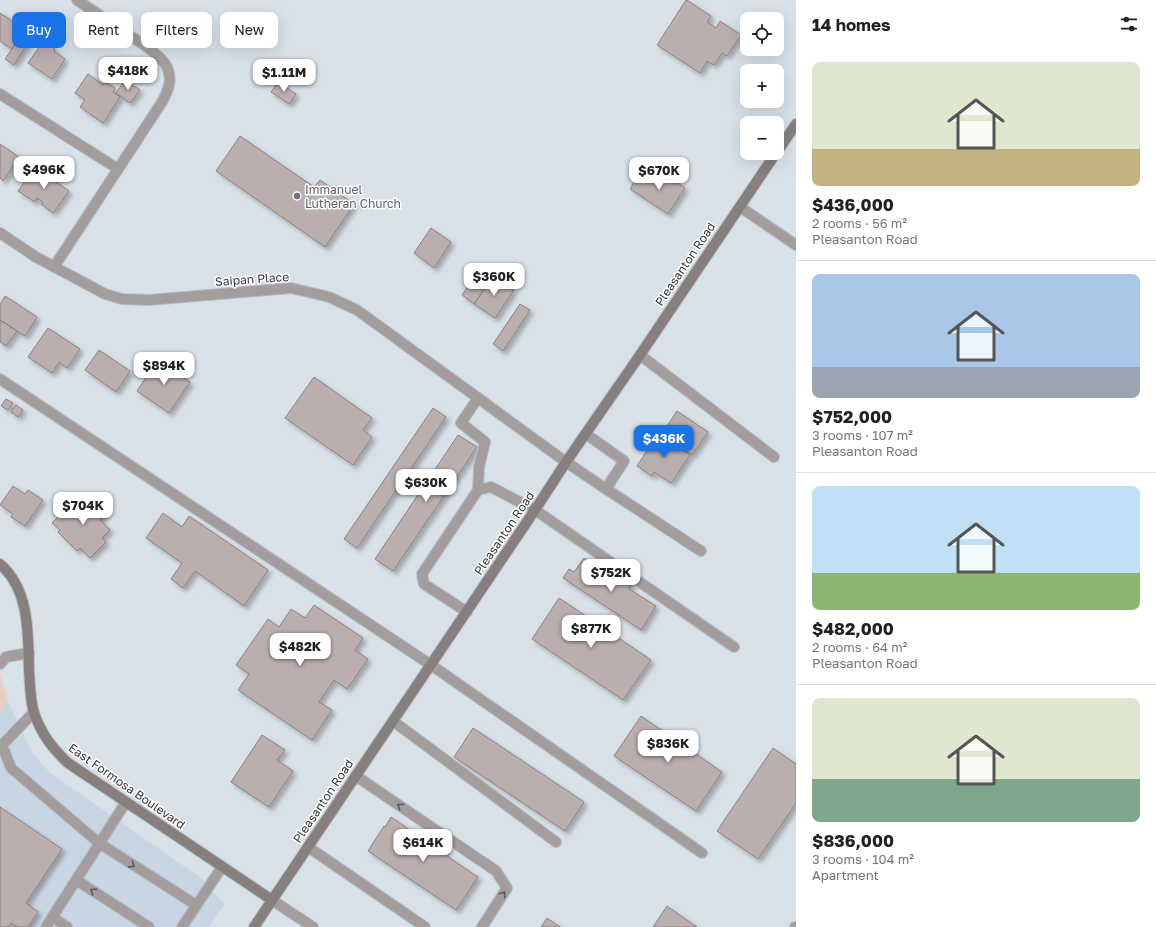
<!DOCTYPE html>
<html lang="en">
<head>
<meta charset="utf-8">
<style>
	body { margin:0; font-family:"Golos Text",sans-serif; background:#f6f6f6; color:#202124; height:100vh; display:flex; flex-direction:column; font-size:15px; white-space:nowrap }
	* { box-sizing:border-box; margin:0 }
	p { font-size:13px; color:#757577 }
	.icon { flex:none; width:22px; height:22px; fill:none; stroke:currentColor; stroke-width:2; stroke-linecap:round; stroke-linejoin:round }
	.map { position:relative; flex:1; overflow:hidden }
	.details { display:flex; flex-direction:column; background:#fff; width:360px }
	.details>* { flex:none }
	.banner { position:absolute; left:12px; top:12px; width:380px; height:36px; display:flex; gap:8px }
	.fabs { position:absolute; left:740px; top:12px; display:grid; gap:8px }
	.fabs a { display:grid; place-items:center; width:44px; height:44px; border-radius:8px; background:#fff; box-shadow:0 4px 16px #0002; font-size:20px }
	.price { position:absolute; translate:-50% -34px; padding:0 9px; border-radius:8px; background:#fff; color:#222; font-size:13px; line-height:26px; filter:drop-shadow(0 1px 2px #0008) }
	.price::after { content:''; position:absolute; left:50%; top:24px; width:12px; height:9px; margin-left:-6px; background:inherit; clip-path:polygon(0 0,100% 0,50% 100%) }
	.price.selected { background:#1a73e8; color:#fff }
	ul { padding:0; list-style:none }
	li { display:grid; align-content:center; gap:8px; height:212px; padding:0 16px }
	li+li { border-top:1px solid #e0e0e0 }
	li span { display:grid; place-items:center; height:124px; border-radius:8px; color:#555 }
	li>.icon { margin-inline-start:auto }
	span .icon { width:72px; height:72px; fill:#fffc; stroke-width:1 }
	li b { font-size:17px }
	h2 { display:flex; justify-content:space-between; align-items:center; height:48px; padding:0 16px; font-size:17px }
	.pill { padding:0 14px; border-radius:8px; background:#fff; box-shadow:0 4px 16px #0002; font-size:14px; line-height:36px }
	.pill.selected { background:#1a73e8; color:#fff }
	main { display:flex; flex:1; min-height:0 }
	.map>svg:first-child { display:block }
	.built { fill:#c8d5e3 }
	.education { fill:#e8cfc6 }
	.building { fill:#bbafad; stroke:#8d8180; filter:url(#shadow) }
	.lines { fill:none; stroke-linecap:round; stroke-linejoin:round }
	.lane-casing { stroke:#b7bec5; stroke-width:12 }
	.street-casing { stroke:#b7bec5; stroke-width:12 }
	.secondary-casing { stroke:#b7bec5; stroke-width:12 }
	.lane { stroke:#a39e9d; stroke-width:10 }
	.street { stroke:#a39e9d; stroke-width:10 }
	.secondary { stroke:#867f7e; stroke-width:10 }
	.oneway { stroke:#5a5a5c }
	.worship-dot { fill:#6b7280; stroke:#fff; stroke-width:1.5 }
	.labels { text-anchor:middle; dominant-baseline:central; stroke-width:3; stroke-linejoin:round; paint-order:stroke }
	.worship-label { font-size:12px; fill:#5b616d; stroke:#fff; text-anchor:start }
	.street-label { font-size:12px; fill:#333639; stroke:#fff }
</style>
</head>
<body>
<main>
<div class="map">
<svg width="796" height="927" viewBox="0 0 796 927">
	<defs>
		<filter id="shadow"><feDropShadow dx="3.5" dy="3.5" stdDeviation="2" flood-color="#0004"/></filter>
	</defs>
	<rect width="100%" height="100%" fill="#d8e0e8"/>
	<path class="built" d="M8,701L31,751L50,773L201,878L224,904L209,927H0V713Z"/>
	<path class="education" d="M0,674L8,701L0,713Z"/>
	<path class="building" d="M686,0H687L711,16L707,22L716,28L720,21L741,35L727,56L722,53L714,65L707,61L700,73L657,45Z
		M0,13L25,29L12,49L0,41Z
		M23,33L31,38L14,65L5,59Z
		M42,43L45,45L47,43L55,49L54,51L65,59L52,79L28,63Z
		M88,74L103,85L105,82L115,88L113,92L120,97L103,123L80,107L85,100L75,93Z
		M125,80L140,90L130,103L116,93Z
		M278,82L296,94L289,104L271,92Z
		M240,136L314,187L320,180L354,204L325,247L216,171Z
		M0,144L19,157L3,181L0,178Z
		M35,167L69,191L53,213L41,204L43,202L37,198L35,202L18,191Z
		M659,170L685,188L668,214L630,189L637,177L643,182L646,177L652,181Z
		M431,228L451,242L434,268L414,253Z
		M494,276L514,290L495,318L474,304Z
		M471,282L483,291L474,304L462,295Z
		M5,296L37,317L25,336L0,320V304Z
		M520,304L530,310L503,351L493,344Z
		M0,320L17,331L6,346L0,342Z
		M48,328L80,349L67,368L59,362L52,373L28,357Z
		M99,350L130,371L116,392L85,370Z
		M159,358L183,374L181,376L190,382L169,413L137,391Z
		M314,377L372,418L363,430L372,437L353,465L285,418Z
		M6,399L13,403L8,410L1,406Z
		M16,405L23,410L18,417L11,412Z
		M433,408L446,417L357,548L344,539Z
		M677,411L708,432L692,455L661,435Z
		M658,434L690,455L671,483L654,472L652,476L637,466Z
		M458,435L477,447L393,571L375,559Z
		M13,486L25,494L28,490L43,500L25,526L11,517L13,514L0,505Z
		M82,492L105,515L100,520L110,530L102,538L106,542L90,558L80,548L77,551L58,532L60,530L52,523Z
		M163,513L182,527L189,516L268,570L244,606L195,571L183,588L171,579L182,563L146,538Z
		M584,558L620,582L622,578L632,584L629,589L656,606L641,630L563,578L569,569L574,572Z
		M559,598L651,660L623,700L532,639Z
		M314,605L363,638L355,650L368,659L347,689L334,680L319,702L332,710L312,740L238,690L249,674L236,665L268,619L279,627L291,609L305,618Z
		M641,716L722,772L696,811L614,756Z
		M473,728L584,802L565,831L454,757Z
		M262,735L285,750L277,760L293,771L269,807L231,782Z
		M773,748L796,764V803L758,859L717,831Z
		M0,807L62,849L26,903L38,912L28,927H18L11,923L8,927H0Z
		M391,817L417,835L420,832L447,850L444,854L478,877L456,910L368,851L384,826L385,827Z
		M667,906L697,927H653Z
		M547,918L560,927H541Z"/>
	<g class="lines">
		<defs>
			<path id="lane" d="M0,94L118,169
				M640,355L774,457
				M0,379L431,665L702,853
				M586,434L624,461L606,489
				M566,462L606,489L701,551
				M478,490L479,467L485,442L461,423L478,398
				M467,612L424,584L422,574L478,490L491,487L535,510L734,647
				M0,664L6,657L29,653
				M34,712L2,745L11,768L99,843L196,905
				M393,721L556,842
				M356,776L496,871L507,888L482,927
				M308,847L425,927
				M76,880L149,927
				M52,917L67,927
				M46,927L126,802
				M182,927L222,867
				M795,927H796"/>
			<path id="street" d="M740,207L796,245
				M0,233L36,257L105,294L122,299L149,300L291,288L329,297L357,310L566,462
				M54,267L162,102C168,91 173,80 167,67C160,53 135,39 122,31C107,20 92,10 77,0
				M272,900L313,927"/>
			<path id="secondary" d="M777,152L796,124
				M0,564C30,590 28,634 29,670C30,684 30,700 34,713C42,735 52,748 68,763L272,900
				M254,927L535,510L566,462L640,355L776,153"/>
		</defs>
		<use href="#lane" class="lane-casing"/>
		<use href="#street" class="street-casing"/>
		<use href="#secondary" class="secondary-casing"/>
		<use href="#lane" class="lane"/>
		<use href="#street" class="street"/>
		<use href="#secondary" class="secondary"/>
	</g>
	<defs><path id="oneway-chevron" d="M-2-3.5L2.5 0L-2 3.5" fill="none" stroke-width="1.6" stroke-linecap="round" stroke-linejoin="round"/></defs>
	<g class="oneway">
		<use href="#oneway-chevron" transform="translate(400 806) rotate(-146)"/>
		<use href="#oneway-chevron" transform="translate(132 865) rotate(33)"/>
		<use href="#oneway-chevron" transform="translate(93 891) rotate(-147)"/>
		<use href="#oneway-chevron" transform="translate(503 894) rotate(-57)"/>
	</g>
	<circle class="worship-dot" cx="297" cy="196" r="4"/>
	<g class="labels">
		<g class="worship-label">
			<text x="305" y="189">Immanuel<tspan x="305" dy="14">Lutheran Church</tspan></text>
		</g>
		<g class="street-label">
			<text transform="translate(685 264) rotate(-56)">Pleasanton Road</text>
			<text transform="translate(252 279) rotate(-4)">Saipan Place</text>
			<text transform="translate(504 533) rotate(-56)">Pleasanton Road</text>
			<text transform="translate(127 786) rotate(35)">East Formosa Boulevard</text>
			<text transform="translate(323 801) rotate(-56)">Pleasanton Road</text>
		</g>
	</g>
</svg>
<div class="fabs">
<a><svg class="icon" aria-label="locate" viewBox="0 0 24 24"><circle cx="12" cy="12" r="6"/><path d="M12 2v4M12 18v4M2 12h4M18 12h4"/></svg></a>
<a>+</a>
<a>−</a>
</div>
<b class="price" style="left:128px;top:91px">$418K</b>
<b class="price" style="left:284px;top:93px">$1.11M</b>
<b class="price" style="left:44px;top:190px">$496K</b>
<b class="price" style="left:659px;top:191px">$670K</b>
<b class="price" style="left:494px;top:297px">$360K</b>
<b class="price" style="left:164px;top:386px">$894K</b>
<b class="price selected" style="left:664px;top:459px">$436K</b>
<b class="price" style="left:426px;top:503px">$630K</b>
<b class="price" style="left:83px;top:526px">$704K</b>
<b class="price" style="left:611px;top:593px">$752K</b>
<b class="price" style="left:591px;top:649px">$877K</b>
<b class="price" style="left:300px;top:667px">$482K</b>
<b class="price" style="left:668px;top:764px">$836K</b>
<b class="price" style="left:423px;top:863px">$614K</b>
<div class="banner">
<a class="pill selected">Buy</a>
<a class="pill">Rent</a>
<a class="pill">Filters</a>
<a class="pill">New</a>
</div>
</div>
<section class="details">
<h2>14 homes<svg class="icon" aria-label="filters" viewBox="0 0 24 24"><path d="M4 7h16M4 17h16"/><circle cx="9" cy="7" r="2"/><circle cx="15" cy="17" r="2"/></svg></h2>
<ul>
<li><span style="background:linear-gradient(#dfe7d0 70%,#c2b280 0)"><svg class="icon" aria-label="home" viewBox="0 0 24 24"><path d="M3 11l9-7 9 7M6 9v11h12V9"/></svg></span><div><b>$436,000</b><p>2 rooms · 56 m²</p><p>Pleasanton Road</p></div></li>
<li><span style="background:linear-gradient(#a9c7e8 75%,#9aa5b1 0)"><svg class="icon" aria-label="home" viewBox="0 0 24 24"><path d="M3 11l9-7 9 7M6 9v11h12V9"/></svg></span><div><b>$752,000</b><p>3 rooms · 107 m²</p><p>Pleasanton Road</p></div></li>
<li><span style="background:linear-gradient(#bfe0f5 70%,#8fb573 0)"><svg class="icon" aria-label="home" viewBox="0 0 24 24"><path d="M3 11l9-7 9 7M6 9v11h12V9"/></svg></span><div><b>$482,000</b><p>2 rooms · 64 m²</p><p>Pleasanton Road</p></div></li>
<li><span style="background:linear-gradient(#dfe7d0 65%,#7fa58c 0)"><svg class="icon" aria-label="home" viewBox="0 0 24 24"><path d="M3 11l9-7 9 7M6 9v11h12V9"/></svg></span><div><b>$836,000</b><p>3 rooms · 104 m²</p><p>Apartment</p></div></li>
</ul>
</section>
</main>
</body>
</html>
